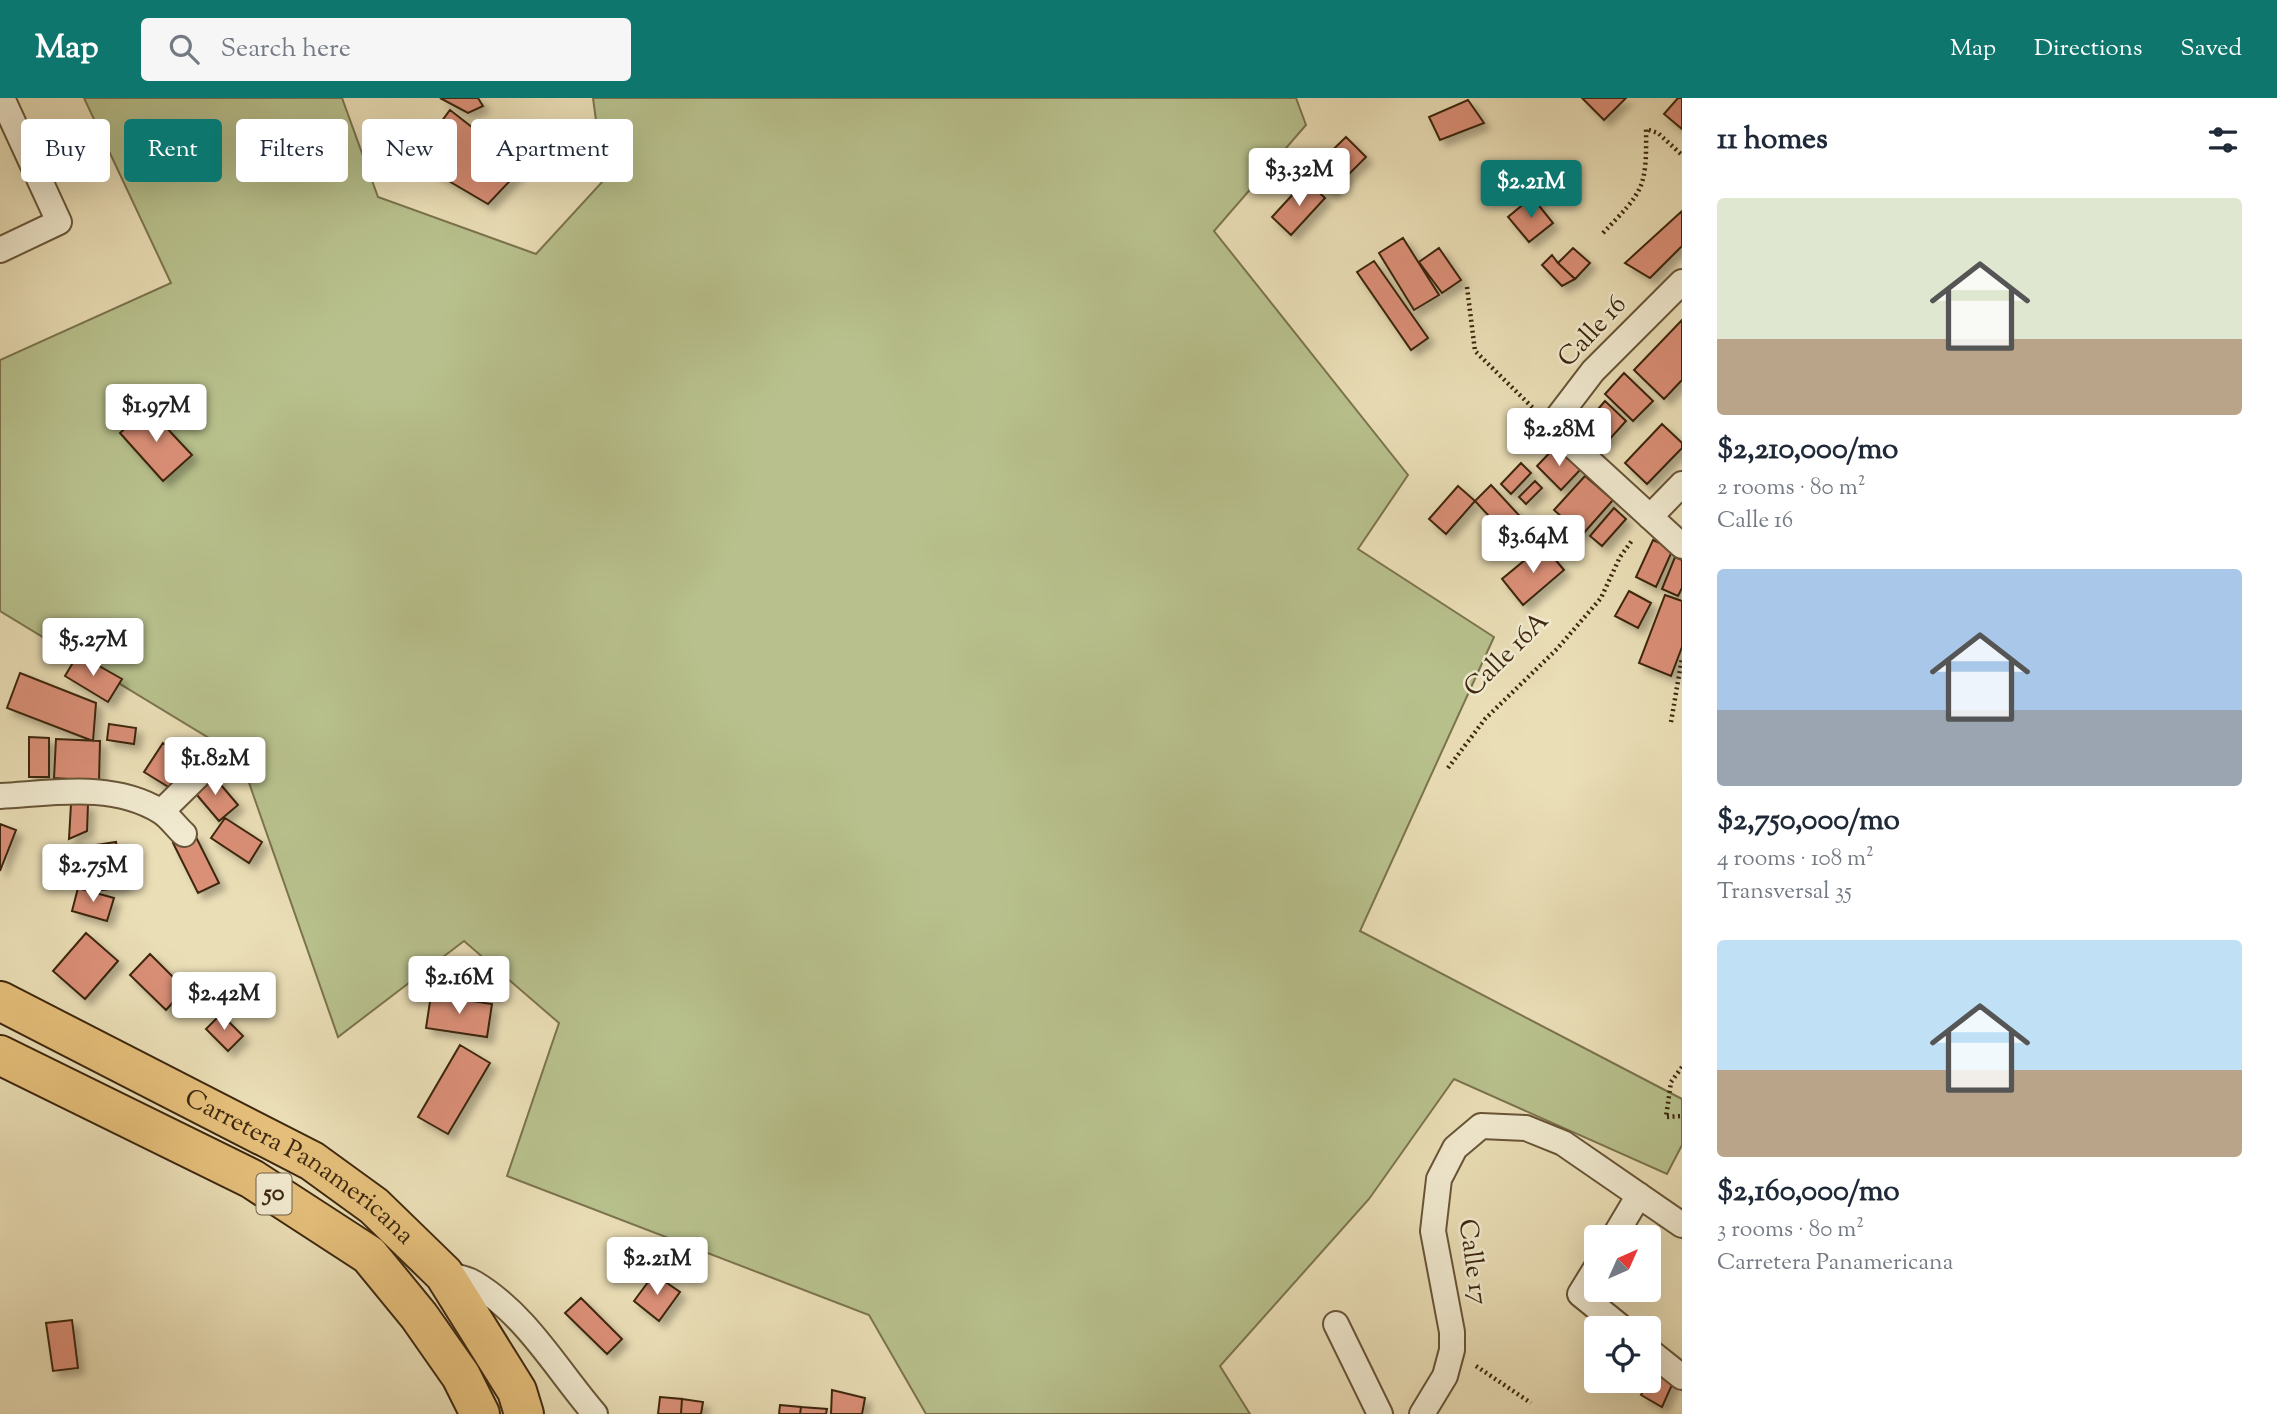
<!DOCTYPE html>
<html lang="en">
<head>
<meta charset="utf-8">
<style>
	body { margin:0; font-family:"Sorts Mill Goudy",serif; background:#f6f6f7; color:#1f2937; height:100vh; display:flex; flex-direction:column; font-size:26px; white-space:nowrap }
	* { box-sizing:border-box; margin:0 }
	p { font-size:23px; color:#747a83 }
	.icon { flex:none; width:38px; height:38px; fill:none; stroke:currentColor; stroke-width:2; stroke-linecap:round; stroke-linejoin:round }
	.map { position:relative; flex:1; overflow:hidden }
	.panel { display:flex; flex-direction:column; background:#fff; width:595px }
	.panel>* { flex:none }
	.top-card { position:absolute; left:21px; top:21px; width:665px; height:63px; display:flex; gap:14px }
	.needle { width:46px; rotate:45deg }
	.controls { position:absolute; left:1584px; top:1127px; display:grid; gap:14px }
	.controls a { display:grid; place-items:center; width:77px; height:77px; border-radius:7px; background:#fff; box-shadow:0 7px 28px #0002; font-size:35px }
	.price { position:absolute; translate:-50% -60px; padding:0 16px; border-radius:7px; background:#fff; color:#222; font-size:23px; line-height:46px; filter:drop-shadow(0 2px 4px #0008) }
	.price::after { content:''; position:absolute; left:50%; top:42px; width:21px; height:16px; margin-left:-10px; background:inherit; clip-path:polygon(0 0,100% 0,50% 100%) }
	.price.current { background:#0f766e; color:#fff }
	ul { padding:0; list-style:none }
	li { display:grid; align-content:center; gap:14px; height:371px; padding:0 35px }
	li span { display:grid; place-items:center; height:217px; border-radius:7px; color:#555 }
	li>.icon { margin-inline-start:auto }
	span .icon { width:126px; height:126px; fill:#fffc; stroke-width:1 }
	li b { font-size:30px }
	h2 { display:flex; justify-content:space-between; align-items:center; height:84px; padding:0 35px; font-size:30px }
	.chip { padding:0 24px; border-radius:7px; background:#fff; box-shadow:0 7px 28px #0002; font-size:24px; line-height:63px }
	.chip.current { background:#0f766e; color:#fff }
	header { display:flex; align-items:center; gap:42px; box-sizing:border-box; height:98px; padding:0 35px; background:#0f766e; color:#fff }
	header strong { font-size:33px }
	nav { display:flex; gap:38px; margin-inline-start:auto; font-size:24px }
	.search { width:490px; height:63px; background:#f6f6f7; display:flex; align-items:center; gap:18px; box-sizing:border-box; padding:0 24px; border-radius:7px; color:#747a83; font-size:26px }
	main { display:flex; flex:1; min-height:0 }
	.map>svg:first-child { display:block }
	.green { fill:#b8c18d; stroke:#7b744e; stroke-width:2 }
	.building { fill:#da8f77; stroke:#3e280e; stroke-width:2; filter:url(#shadow) }
	.lines { fill:none; stroke-linecap:round; stroke-linejoin:round }
	.minor-casing { stroke:#695638; stroke-width:28 }
	.trunk-casing { stroke:#3e280e; stroke-width:42 }
	.path { stroke:#3e280e; stroke-width:4.5; stroke-dasharray:2 3.5; stroke-linecap:butt }
	.minor { stroke:#f1ead0; stroke-width:24 }
	.trunk { stroke:#e5bf7b; stroke-width:38 }
	.labels { text-anchor:middle; dominant-baseline:central; stroke-width:5; stroke-linejoin:round; paint-order:stroke }
	.shield { fill:#f1ead0; stroke:#746248; stroke-width:2 }
	.shield-label { font-size:24px; font-weight:bold; fill:#3e280e }
	.street-label { font-size:26px; fill:#3e280e; stroke:#f1ead0 }
</style>
</head>
<body>
<header>
<strong>Map</strong>
<div class="search"><svg class="icon" aria-label="search" viewBox="0 0 24 24"><circle cx="10" cy="10" r="6"/><path d="M15 15l6 6"/></svg>Search here</div>
<nav><a>Map</a><a>Directions</a><a>Saved</a></nav>
</header>
<main>
<div class="map">
<svg width="1682" height="1316" viewBox="0 0 1682 1316">
	<defs>
		<filter id="shadow"><feDropShadow dx="6" dy="6" stdDeviation="3.5" flood-color="#0004"/></filter>
	</defs>
	<rect width="100%" height="100%" fill="#eadeb6"/>
	<filter id="stains"><feTurbulence type="fractalNoise" baseFrequency=".00286" numOctaves="4"/><feColorMatrix values="0 0 0 0 .2 0 0 0 0 .09 0 0 0 0 .02 0 0 0 .5 -.17"/></filter>
	<radialGradient id="worn" r=".72"><stop offset=".6" stop-color="#630" stop-opacity="0"/><stop offset="1" stop-color="#630" stop-opacity=".3"/></radialGradient>
	<path class="green" d="M84,0H342L378,99L536,156L604,82L593,0H1296L1306,27L1214,133L1408,377L1358,451L1494,539L1360,833L1682,1001V1047L1667,1076L1454,981L1369,1101L1220,1268L1250,1316H926L869,1217L507,1078L559,925L464,843L338,939L240,659L0,513V262L171,185Z"/>
	<path class="building" d="M440,0H478L483,8L468,15Z
		M1582,0H1626L1604,22Z
		M1678,0H1682V31L1664,16Z
		M1468,2L1484,25L1440,42L1429,19Z
		M450,12L523,69L488,106L413,62Z
		M1346,39L1366,59L1330,95L1310,74Z
		M1306,82L1325,100L1291,137L1272,119Z
		M1532,99L1553,125L1529,144L1508,119Z
		M1682,113V148L1650,180L1625,165Z
		M1403,140L1439,197L1414,212L1379,155Z
		M1439,150L1461,182L1442,195L1419,164Z
		M1573,150L1590,165L1575,181L1558,165Z
		M1552,157L1558,165L1575,181L1562,188L1542,167Z
		M1374,163L1428,240L1411,252L1357,174Z
		M1682,222V282L1664,301L1634,272Z
		M1624,275L1653,303L1633,323L1605,296Z
		M1605,303L1626,323L1607,344L1586,325Z
		M148,310L192,357L163,383L120,335Z
		M1662,326L1682,345V350L1647,386L1625,365Z
		M1557,347L1581,371L1561,392L1537,368Z
		M1521,365L1531,375L1511,396L1501,386Z
		M1585,378L1613,402L1582,437L1554,412Z
		M1535,383L1542,390L1526,406L1519,399Z
		M1491,387L1528,427L1512,443L1475,403Z
		M1458,388L1475,403L1446,436L1429,421Z
		M1614,410L1626,421L1602,448L1590,438Z
		M1653,442L1673,451L1656,489L1636,479Z
		M1543,447L1564,472L1523,507L1502,481Z
		M1675,459L1682,462V490L1678,498L1662,491Z
		M1629,493L1651,505L1638,530L1615,518Z
		M1665,497L1682,503V549L1671,578L1639,565Z
		M78,556L122,581L108,604L65,578Z
		M20,575L96,605L93,643L7,610Z
		M109,626L136,630L134,646L107,642Z
		M29,639L49,640V679H29Z
		M56,641L100,643L99,683L54,680Z
		M163,645L193,665L175,693L144,674Z
		M210,674L238,707L219,723L191,690Z
		M71,706H88L87,733L69,741Z
		M225,720L262,744L249,765L211,740Z
		M0,726L16,732L0,773Z
		M194,735L219,785L198,795L173,745Z
		M116,744L123,789L96,793L89,748Z
		M78,790L114,800L107,823L72,813Z
		M86,835L118,863L85,901L53,873Z
		M150,856L185,891L166,912L130,877Z
		M431,897L492,906L487,939L426,930Z
		M221,916L243,938L228,953L206,931Z
		M460,947L490,965L448,1036L418,1019Z
		M654,1176L680,1194L659,1223L634,1203Z
		M581,1200L622,1241L607,1256L565,1215Z
		M72,1222L78,1270L53,1273L46,1225Z
		M1660,1265L1675,1280L1662,1309L1641,1297Z
		M832,1292L865,1300L862,1316H831Z
		M660,1299L682,1301L681,1316H658Z
		M682,1301L703,1304L701,1316H681Z
		M780,1307L801,1309L800,1316H779Z
		M801,1309L827,1311L826,1316H800Z"/>
	<g class="lines">
		<defs>
			<path id="minor" d="M0,152L59,124L2,0
				M1682,184L1593,273L1551,328L1682,448
				M1650,419L1682,386
				M0,698C54,695 112,684 160,713C169,718 176,729 184,736
				M162,713L219,657
				M1614,1139L1639,1097
				M1596,1170L1580,1196L1622,1230
				M444,1176C453,1178 466,1180 474,1185C526,1216 557,1272 595,1316
				M1336,1226L1380,1316
				M1648,1252L1682,1279
				M1422,1316L1445,1278L1452,1252V1234L1433,1133L1439,1081L1455,1050L1481,1028L1526,1030L1563,1045L1682,1127"/>
			<g id="trunk">
				<path id="s1" d="M0,903L312,1063L374,1108L444,1176L517,1293L524,1316"/>
				<path d="M0,957L252,1081L369,1157L419,1218L461,1278L480,1316"/>
			</g>
		</defs>
		<use href="#minor" class="minor-casing"/>
		<use href="#trunk" class="trunk-casing"/>
		<path class="path" d="M1603,135C1643,93 1647,91 1646,31L1658,35L1682,57
			M1467,189L1475,253L1533,310
			M1671,624L1682,560
			M1448,670L1485,621L1557,551L1601,500L1620,459L1633,441
			M1682,969L1671,984L1666,1019L1682,1018
			M1476,1268L1531,1305"/>
		<use href="#minor" class="minor"/>
		<use href="#trunk" class="trunk"/>
	</g>
	<g class="labels">
		<rect class="shield" x="256.5" y="1075.5" width="35" height="41" rx="5"/>
		<g class="shield-label">
			<text x="274" y="1096">50</text>
		</g>
		<g class="street-label">
			<text transform="translate(1593 234) rotate(-47)">Calle 16</text>
			<text transform="translate(1507 557) rotate(-45)">Calle 16A</text>
			<text stroke="none"><textPath href="#s1" startOffset="343">Carretera Panamericana</textPath></text>
			<text transform="translate(1472 1164) rotate(82)">Calle 17</text>
		</g>
	</g>
	<rect width="100%" height="100%" filter="url(#stains)"/>
	<rect width="100%" height="100%" fill="url(#worn)"/>
</svg>
<div class="controls">
<a><svg class="needle" viewBox="-14 -14 28 28"><path d="M0-13l5 13h-10z" fill="#e53935"/><path d="M0 13l5-13h-10z" fill="#747a83"/></svg></a>
<a><svg class="icon" aria-label="locate" viewBox="0 0 24 24"><circle cx="12" cy="12" r="6"/><path d="M12 2v4M12 18v4M2 12h4M18 12h4"/></svg></a>
</div>
<b class="price" style="left:1299px;top:110px">$3.32M</b>
<b class="price current" style="left:1531px;top:122px">$2.21M</b>
<b class="price" style="left:156px;top:346px">$1.97M</b>
<b class="price" style="left:1559px;top:370px">$2.28M</b>
<b class="price" style="left:1533px;top:477px">$3.64M</b>
<b class="price" style="left:93px;top:580px">$5.27M</b>
<b class="price" style="left:215px;top:699px">$1.82M</b>
<b class="price" style="left:93px;top:806px">$2.75M</b>
<b class="price" style="left:459px;top:918px">$2.16M</b>
<b class="price" style="left:224px;top:934px">$2.42M</b>
<b class="price" style="left:657px;top:1199px">$2.21M</b>
<div class="top-card">
<a class="chip">Buy</a>
<a class="chip current">Rent</a>
<a class="chip">Filters</a>
<a class="chip">New</a>
<a class="chip">Apartment</a>
</div>
</div>
<section class="panel">
<h2>11 homes<svg class="icon" aria-label="filters" viewBox="0 0 24 24"><path d="M4 7h16M4 17h16"/><circle cx="9" cy="7" r="2"/><circle cx="15" cy="17" r="2"/></svg></h2>
<ul>
<li><span style="background:linear-gradient(#dfe7d0 65%,#b9a48a 0)"><svg class="icon" aria-label="home" viewBox="0 0 24 24"><path d="M3 11l9-7 9 7M6 9v11h12V9"/></svg></span><div><b>$2,210,000/mo</b><p>2 rooms · 80 m²</p><p>Calle 16</p></div></li>
<li><span style="background:linear-gradient(#a9c7e8 65%,#9aa5b1 0)"><svg class="icon" aria-label="home" viewBox="0 0 24 24"><path d="M3 11l9-7 9 7M6 9v11h12V9"/></svg></span><div><b>$2,750,000/mo</b><p>4 rooms · 108 m²</p><p>Transversal 35</p></div></li>
<li><span style="background:linear-gradient(#bfe0f5 60%,#b9a48a 0)"><svg class="icon" aria-label="home" viewBox="0 0 24 24"><path d="M3 11l9-7 9 7M6 9v11h12V9"/></svg></span><div><b>$2,160,000/mo</b><p>3 rooms · 80 m²</p><p>Carretera Panamericana</p></div></li>
</ul>
</section>
</main>
</body>
</html>
